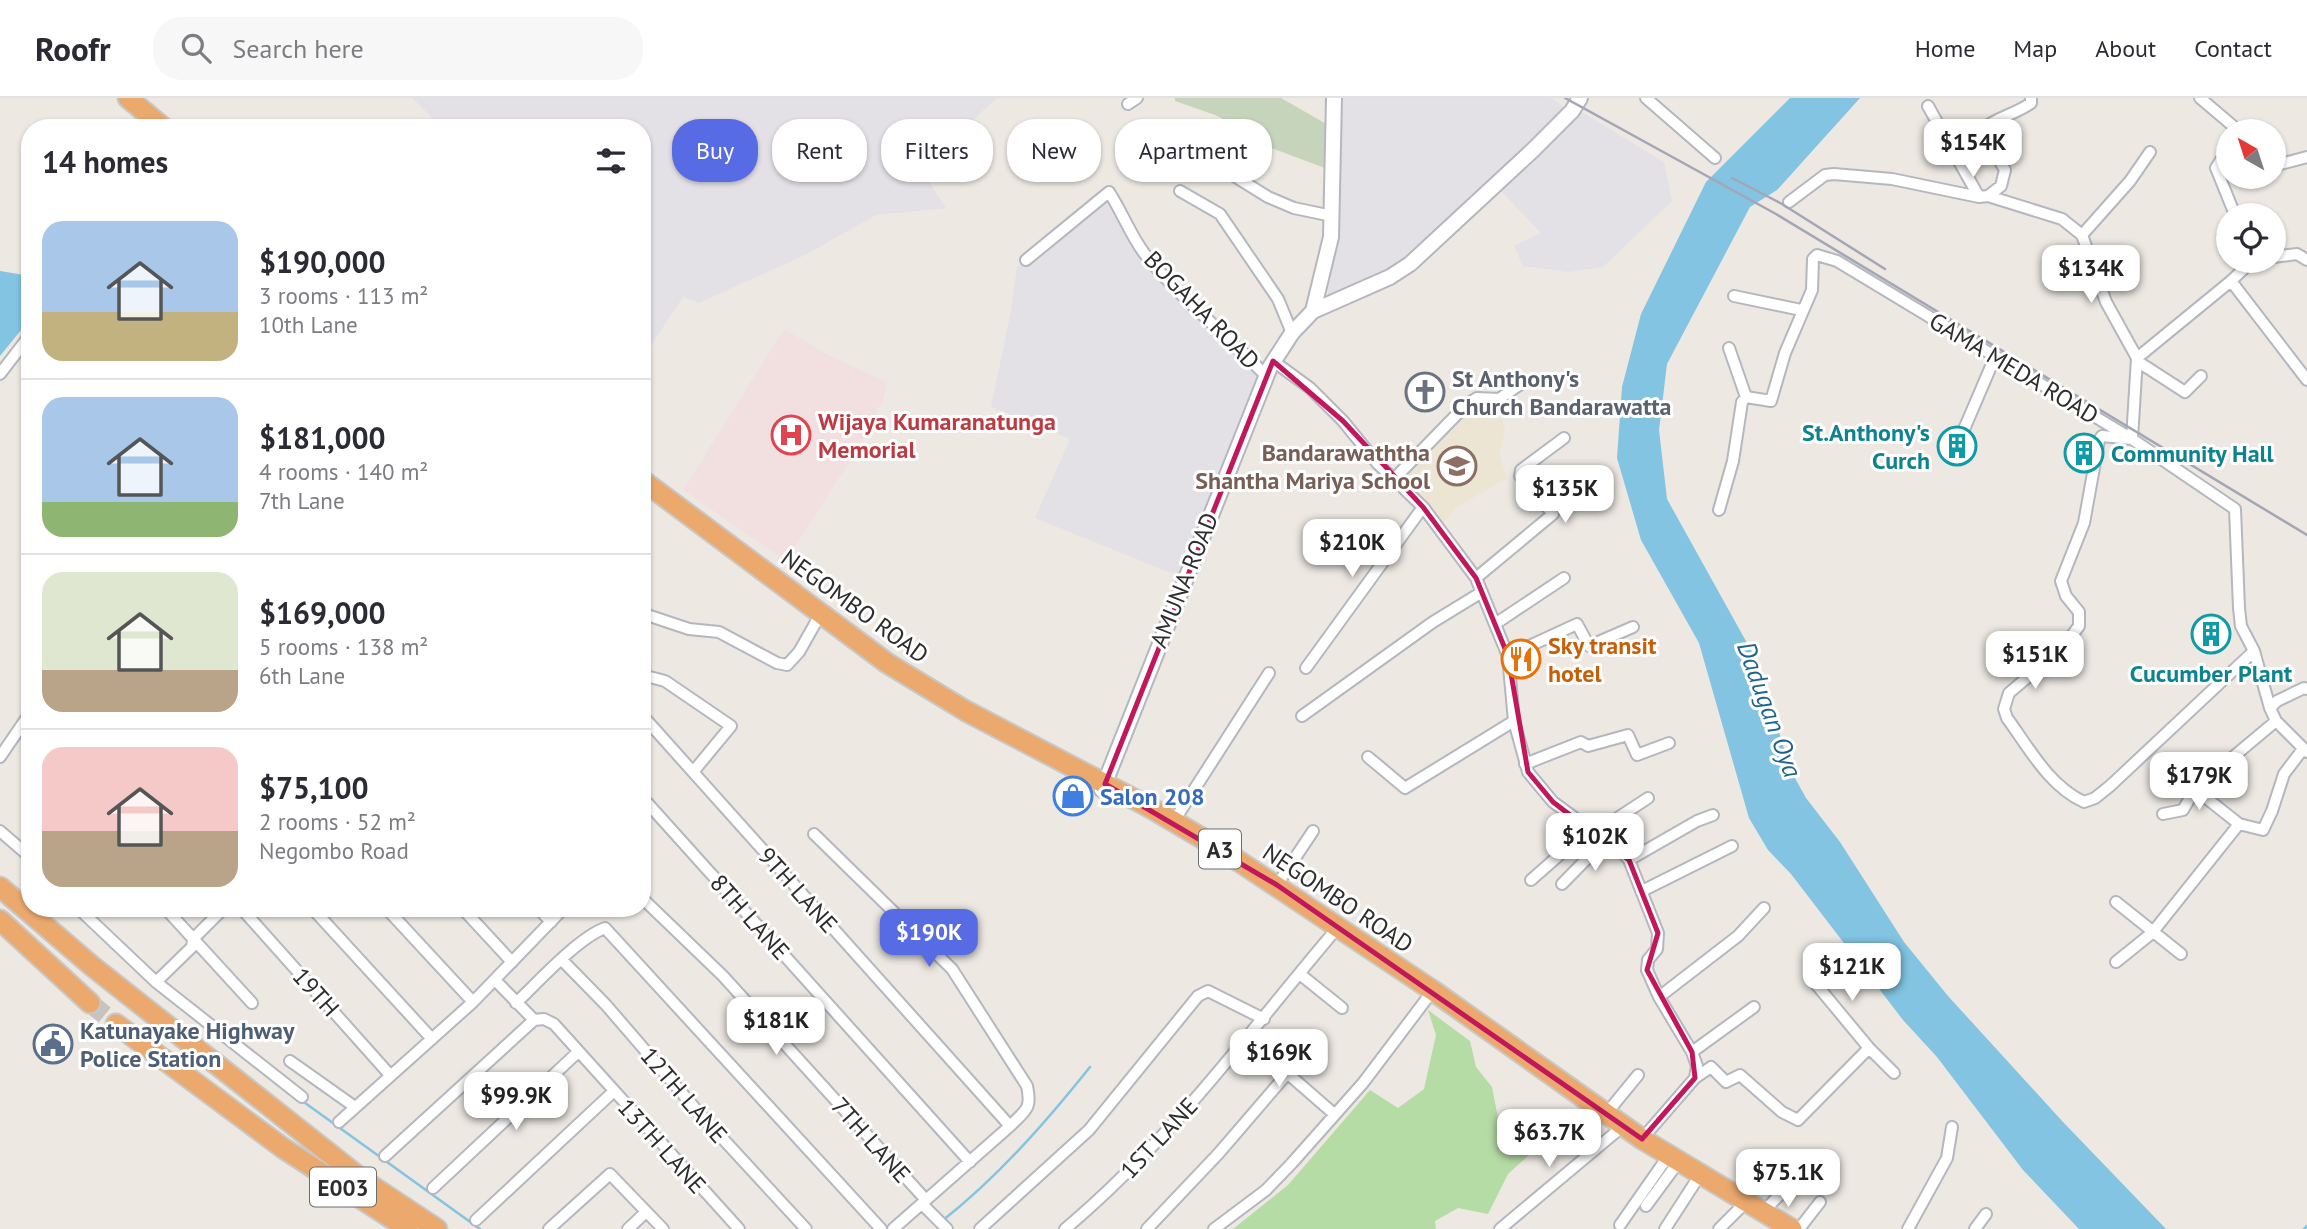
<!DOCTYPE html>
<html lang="en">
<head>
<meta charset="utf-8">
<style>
	body { margin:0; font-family:"PT Sans",sans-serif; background:#f7f7f7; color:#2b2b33; height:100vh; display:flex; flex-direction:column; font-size:26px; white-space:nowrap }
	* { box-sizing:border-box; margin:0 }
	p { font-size:23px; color:#7c7c81 }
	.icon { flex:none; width:38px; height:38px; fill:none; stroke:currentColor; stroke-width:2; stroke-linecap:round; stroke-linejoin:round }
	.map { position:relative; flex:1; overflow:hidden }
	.side { position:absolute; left:21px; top:21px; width:630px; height:798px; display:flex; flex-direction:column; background:#fff; border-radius:28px; box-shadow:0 2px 5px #0004 }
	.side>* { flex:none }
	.banner { position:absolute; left:672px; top:21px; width:665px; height:63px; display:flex; gap:14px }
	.needle { width:46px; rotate:321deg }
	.buttons { position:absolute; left:2216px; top:21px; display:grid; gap:14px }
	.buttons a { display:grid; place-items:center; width:70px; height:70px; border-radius:50%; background:#fff; box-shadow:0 2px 5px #0004; font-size:35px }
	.price { position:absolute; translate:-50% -60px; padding:0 16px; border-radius:14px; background:#fff; color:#222; font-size:23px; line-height:46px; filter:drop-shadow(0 2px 4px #0008) }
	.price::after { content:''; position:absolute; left:50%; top:42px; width:21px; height:16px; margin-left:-10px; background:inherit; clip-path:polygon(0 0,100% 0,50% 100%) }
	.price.selected { background:#576ce4; color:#fff }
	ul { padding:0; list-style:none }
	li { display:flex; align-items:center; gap:21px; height:175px; padding:0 21px }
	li+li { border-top:2px solid #e1e1e2 }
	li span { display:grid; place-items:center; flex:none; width:196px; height:140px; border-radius:21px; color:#555 }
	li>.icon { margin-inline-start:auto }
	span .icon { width:84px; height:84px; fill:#fffc; stroke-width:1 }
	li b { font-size:30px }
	h2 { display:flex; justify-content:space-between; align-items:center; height:84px; padding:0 21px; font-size:30px }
	.pill { padding:0 24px; border-radius:28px; background:#fff; box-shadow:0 2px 5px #0004; font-size:24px; line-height:63px }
	.pill.selected { background:#576ce4; color:#fff }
	header { display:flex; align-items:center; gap:42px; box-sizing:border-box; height:98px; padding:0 35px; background:#fff; border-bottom:2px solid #e1e1e2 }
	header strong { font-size:33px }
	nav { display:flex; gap:38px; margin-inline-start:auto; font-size:24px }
	.search { width:490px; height:63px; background:#f7f7f7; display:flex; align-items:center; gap:18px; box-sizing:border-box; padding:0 24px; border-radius:28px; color:#7c7c81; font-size:26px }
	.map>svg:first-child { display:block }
	.industrial { fill:#e3e1e6 }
	.education { fill:#ece5d3 }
	.medical { fill:#f2e0e1 }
	.green { fill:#b6dca5 }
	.cemetery { fill:#c6d4bb }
	.water { fill:#82c4e1 }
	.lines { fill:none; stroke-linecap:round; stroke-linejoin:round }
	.stream { stroke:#82c4e1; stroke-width:2.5 }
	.highway-tunnel { stroke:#c7c3be; stroke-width:19; stroke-dasharray:19 10; stroke-linecap:butt }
	.street-casing { stroke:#b5b7bf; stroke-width:14 }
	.secondary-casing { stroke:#b5b7bf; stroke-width:18 }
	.highway-casing { stroke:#c8c8c8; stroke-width:23 }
	.street { stroke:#fff; stroke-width:10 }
	.secondary { stroke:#fff; stroke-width:14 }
	.highway { stroke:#eba96e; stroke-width:19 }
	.rail { stroke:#a4a6b5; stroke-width:2.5 }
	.marked { fill:none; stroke:#c2185b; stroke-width:5; stroke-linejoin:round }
	.labels { text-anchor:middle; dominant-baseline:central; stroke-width:6; stroke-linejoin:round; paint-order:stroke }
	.shield { fill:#fff; stroke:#6c6c6c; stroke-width:2 }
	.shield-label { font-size:23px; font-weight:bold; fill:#2d2d2d }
	.street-label { font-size:24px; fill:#2d2d2d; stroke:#fff }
	.worship-label { font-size:24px; font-weight:bold; fill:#5b616d; stroke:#fff; text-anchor:start }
	.health-label { font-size:24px; font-weight:bold; fill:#be3a42; stroke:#fff; text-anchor:start }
	.culture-label { font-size:24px; font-weight:bold; fill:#0d838f; stroke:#fff; text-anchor:end }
	.education-label { font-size:24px; font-weight:bold; fill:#785e54; stroke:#fff; text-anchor:end }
	.food-label { font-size:24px; font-weight:bold; fill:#c56008; stroke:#fff; text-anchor:start }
	.shop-label { font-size:24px; font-weight:bold; fill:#366cbe; stroke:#fff; text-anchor:start }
	.service-label { font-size:24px; font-weight:bold; fill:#4e5e75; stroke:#fff; text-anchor:start }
	.water-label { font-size:26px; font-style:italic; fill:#1f648f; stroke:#fff }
</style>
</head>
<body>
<header>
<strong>Roofr</strong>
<div class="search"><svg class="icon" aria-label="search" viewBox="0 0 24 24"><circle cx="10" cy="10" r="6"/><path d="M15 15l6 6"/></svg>Search here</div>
<nav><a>Home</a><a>Map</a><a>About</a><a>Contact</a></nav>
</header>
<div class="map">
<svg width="2307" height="1131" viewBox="0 0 2307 1131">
	<rect width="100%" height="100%" fill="#ede8e2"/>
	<path class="industrial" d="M412,0H997L940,52L928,82L946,110L876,117L805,157L699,205L683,199L642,261V30H442Z
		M1337,0H1551L1567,11L1407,163L1327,201L1339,116Z
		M1580,13L1664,64L1672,103L1603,169L1568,174L1523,168L1514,148L1541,135L1500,92Z
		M1109,99L1172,194L1267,269L1181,479L1035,420L1070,341L991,309L1010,218L1017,169Z"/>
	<path class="education" d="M1497,303L1505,332L1499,357L1507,380L1457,409L1441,427L1400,381L1473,305Z"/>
	<path class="medical" d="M784,231L830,258L887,284L883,302L853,358L786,463L683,392Z"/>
	<path class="green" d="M1428,912L1470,943L1476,969L1492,989L1499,1025L1522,1053L1549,1039L1508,1076L1488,1116L1458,1110L1435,1123L1436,1131H1233L1288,1087L1370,992L1398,1010L1424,991L1436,937Z"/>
	<path class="cemetery" d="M1175,0H1281L1328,27L1325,70L1245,40L1242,31L1215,17L1175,3Z"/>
	<path class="water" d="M1790,0H1860L1777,92L1750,109L1667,266L1659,332L1667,401L1757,563L1791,673L1806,700L1840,744L1904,844L1948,898L2063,1024L2166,1131H2079L2023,1072L1937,959L1903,922L1791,776L1768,752L1749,720L1699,545L1641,442L1617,360L1622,289L1641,216L1706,84Z
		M0,173L30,178V221L0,258Z"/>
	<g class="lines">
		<path class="stream" d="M301,1002L480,1131
			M942,1123C998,1079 1046,1024 1090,969
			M2304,1131L2307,1128"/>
		<path class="highway-tunnel" d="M90,905L116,926"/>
		<defs>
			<path id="street" d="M1646,0L1715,60
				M2200,0L2233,28L2235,33
				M1128,6L1137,0
				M1928,8L1979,99
				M2228,51L2216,70L2235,117
				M2273,68L2307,59
				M1231,76L1268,99L1294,110L1332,118
				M1180,93L1220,116L1278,201L1292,235
				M1988,98L2001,88L2005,72L1986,40L1983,31C1995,20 2016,16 2031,5V0
				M1789,104L1825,77L1834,76L1892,81L1979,99L1988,98L2062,121L2082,137L2130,83L2150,54
				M2228,130L2223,138L2228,144
				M2082,137L2106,204L2137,260
				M2273,159L2297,156L2307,162
				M1026,162L1109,94C1122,114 1130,136 1144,155C1180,201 1227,236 1266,278
				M2252,163L2231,183L2137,260L2132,341L2102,338L2099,342L2084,425L2061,483L2066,498L2079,514V528L2063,549L2009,595L2004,611L2007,620C2029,650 2049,688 2084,704L2095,700L2110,688L2254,553
				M2231,183L2307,282
				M1734,198L1801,212
				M1729,250L1746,299
				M1273,263L1310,290L1343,323L1378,366L1423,409L1476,480L1508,558L1514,623L1528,674L1553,704L1624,756L1629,762L1658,835L1657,851L1648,862L1647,872L1659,899L1692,954L1697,968L1695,980L1642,1041
				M2137,263L2185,294L2201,278
				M0,276L30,237
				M1962,336L1995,259
				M1394,381L1466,307L1477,300L1499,301L1522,285
				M1719,412L1733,363L1742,304L1746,299L1771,303L1785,255L1812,192L1813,161L1817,157L1837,163L2132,341L2235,411L2239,510L2241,528L2254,553L2270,610L2276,623L2307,654
				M1476,480L1553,416L1520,378L1521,372L1564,340
				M642,521L647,517L689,531L719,534L777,565L787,567L799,554L816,524
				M1495,526L1564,480
				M1508,558L1577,526L1589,548L1633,529
				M1306,570L1423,409
				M642,577L665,583L731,628L693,674
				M2270,610L2277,603L2304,590L2307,591
				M642,617L1010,1028
				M1302,618L1433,524L1482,494
				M0,659L30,615
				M1368,659L1405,690L1514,623
				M2227,664L2276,623
				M1525,666L1581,644L1588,648L1628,637L1637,657L1669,645
				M642,699L970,1064
				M2163,716L2183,712L2195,691L2239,726
				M1174,723L1269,575
				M0,733L30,759
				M814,736L952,871L1027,988C1032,1011 1026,1012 1010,1028L893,1131
				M1629,762L1697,723L1713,717
				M1531,782L1590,730
				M1562,786L1616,731L1619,719L1648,700
				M1277,787L1313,733
				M1642,793L1732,748
				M642,800L723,878L926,1102
				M2116,804L2181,856
				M78,810L156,884L302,999
				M165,810L252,905
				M241,810L390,977
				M312,810L432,941
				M386,810L473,904
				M462,810L512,864
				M538,810L551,824
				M562,862L606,907L700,1016L806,1131
				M2116,864L2152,835L2239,726L2263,732L2272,713L2284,676L2303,651
				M1301,877L1342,910
				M1811,880L1869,950
				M495,882L534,922L544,921L554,926L739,1131
				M156,884L192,849L193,841L224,810
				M1659,899L1738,838L1764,810
				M516,905C538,884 578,840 605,830L881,1131
				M1248,941L1333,1015
				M1692,954L1754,909
				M290,963L355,1009
				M1695,980L1711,969L1726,984L1740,977L1782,1014L1798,1022L1869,950L1894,975
				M1606,1016L1638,977
				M339,1024L473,904L564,810
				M385,1058L534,922
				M433,1090L578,954
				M922,1106L947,1131
				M1646,1108L1674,1070
				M1763,1114L1791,1085
				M476,1122L613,994
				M1620,1127L1664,1064
				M549,1131L610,1076L663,1131
				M628,1131L646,1114
				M980,1131L1089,1032L1198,898L1208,893L1264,921
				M1065,1131C1170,1043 1245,939 1333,835
				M1147,1131L1219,1055L1286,977
				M1214,1131L1266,1092L1292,1065L1363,985L1428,899
				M1500,1131L1616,1034
				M1665,1131L1696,1083
				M1719,1131L1740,1110
				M1799,1131L1820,1104
				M1908,1131L1947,1060L1952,1029
				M1975,1131L1986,1116"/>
			<path id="secondary" d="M1313,213L1331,139L1334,0
				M1102,692L1270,269L1292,235L1313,213L1390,179L1410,166L1533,52L1572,13L1580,0"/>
			<path id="highway" d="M128,0L164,30
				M642,382L887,565L966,613L1151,710L1222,752L1432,892L1642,1041L1792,1131
				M0,789L92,868L363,1082L437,1131
				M0,822L90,905
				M116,926L283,1050L408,1131"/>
		</defs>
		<use href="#street" class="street-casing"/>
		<use href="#secondary" class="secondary-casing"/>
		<use href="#highway" class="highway-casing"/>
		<use href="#street" class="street"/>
		<use href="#secondary" class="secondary"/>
		<use href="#highway" class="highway"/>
		<path class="rail" d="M1565,0L1776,116L2307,437
			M1732,80L1782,106L1885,171"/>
	</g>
	<path class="marked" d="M1273,263L1343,323L1423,409L1476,480L1508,558L1528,674L1553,704L1629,762L1658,835L1647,872L1692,954L1695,980L1642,1041L1277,787L1105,686Z"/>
	<defs>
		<symbol id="church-ring" viewBox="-11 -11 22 22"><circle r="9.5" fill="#fff" stroke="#6b7280" stroke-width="1.5"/><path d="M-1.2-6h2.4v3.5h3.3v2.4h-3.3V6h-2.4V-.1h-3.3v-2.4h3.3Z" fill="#6b7280"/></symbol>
		<symbol id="hospital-ring" viewBox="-11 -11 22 22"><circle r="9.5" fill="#fff" stroke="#e0444e" stroke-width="1.5"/><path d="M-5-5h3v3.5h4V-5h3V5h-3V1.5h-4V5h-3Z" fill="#e0444e"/></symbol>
		<symbol id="building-ring" viewBox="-11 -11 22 22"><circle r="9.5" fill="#fff" stroke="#0f9aa8" stroke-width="1.5"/><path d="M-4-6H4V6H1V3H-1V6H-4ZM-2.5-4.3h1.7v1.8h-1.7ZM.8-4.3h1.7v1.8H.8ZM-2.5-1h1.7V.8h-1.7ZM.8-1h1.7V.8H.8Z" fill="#0f9aa8"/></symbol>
		<symbol id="school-ring" viewBox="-11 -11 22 22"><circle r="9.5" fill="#fff" stroke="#8d6e63" stroke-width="1.5"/><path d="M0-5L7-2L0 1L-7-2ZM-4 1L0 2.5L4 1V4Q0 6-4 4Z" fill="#8d6e63"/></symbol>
		<symbol id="restaurant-ring" viewBox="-11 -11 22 22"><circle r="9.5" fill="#fff" stroke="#e8710a" stroke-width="1.5"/><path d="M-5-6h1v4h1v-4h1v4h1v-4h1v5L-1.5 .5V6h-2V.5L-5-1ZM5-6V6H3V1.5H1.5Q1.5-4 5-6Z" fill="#e8710a"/></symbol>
		<symbol id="shop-ring" viewBox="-11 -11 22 22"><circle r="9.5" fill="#fff" stroke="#3f7fe0" stroke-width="1.5"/><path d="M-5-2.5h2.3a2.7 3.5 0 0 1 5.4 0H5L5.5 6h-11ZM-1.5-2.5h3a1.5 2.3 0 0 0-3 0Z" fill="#3f7fe0"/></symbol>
		<symbol id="civic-ring" viewBox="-11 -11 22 22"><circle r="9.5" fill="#fff" stroke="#5c6f8a" stroke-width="1.5"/><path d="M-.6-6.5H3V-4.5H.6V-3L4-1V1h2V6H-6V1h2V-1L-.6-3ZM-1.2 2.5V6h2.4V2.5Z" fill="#5c6f8a"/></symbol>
	</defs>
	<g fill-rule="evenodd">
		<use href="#church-ring" x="1403" y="272" width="44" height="44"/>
		<use href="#hospital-ring" x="769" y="315" width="44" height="44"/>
		<use href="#building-ring" x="1935" y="326" width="44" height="44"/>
		<use href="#building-ring" x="2062" y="333" width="44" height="44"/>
		<use href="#school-ring" x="1435" y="346" width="44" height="44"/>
		<use href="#building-ring" x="2189" y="514" width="44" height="44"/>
		<use href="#restaurant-ring" x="1499" y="539" width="44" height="44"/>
		<use href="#shop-ring" x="1051" y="676" width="44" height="44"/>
		<use href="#civic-ring" x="31" y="924" width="44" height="44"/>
	</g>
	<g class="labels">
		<g class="shield">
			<rect x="1199" y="731.5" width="42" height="39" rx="5"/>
			<rect x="310" y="1069.5" width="66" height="39" rx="5"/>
		</g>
		<g class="shield-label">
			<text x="1220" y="751">A3</text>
			<text x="343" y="1089">E003</text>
		</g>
		<g class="street-label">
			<text transform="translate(1202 212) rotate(46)">BOGAHA ROAD</text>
			<text transform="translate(2014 270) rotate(31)">GAMA MEDA ROAD</text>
			<text transform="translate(1184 482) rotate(-68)">AMUNA ROAD</text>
			<text transform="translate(855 508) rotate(36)">NEGOMBO ROAD</text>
			<text transform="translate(798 792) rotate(48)">9TH LANE</text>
			<text transform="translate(1338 800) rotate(34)">NEGOMBO ROAD</text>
			<text transform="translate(750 819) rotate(48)">8TH LANE</text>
			<text transform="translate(316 894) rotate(48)">19TH</text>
			<text transform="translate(684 997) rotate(49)">12TH LANE</text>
			<text transform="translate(1159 1040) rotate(-47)">1ST LANE</text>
			<text transform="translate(871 1042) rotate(48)">7TH LANE</text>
			<text transform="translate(662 1048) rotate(48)">13TH LANE</text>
		</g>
		<g class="worship-label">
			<text x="1452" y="280">St Anthony's<tspan x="1452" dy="28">Church Bandarawatta</tspan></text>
		</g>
		<g class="health-label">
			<text x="818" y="323">Wijaya Kumaranatunga<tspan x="818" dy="28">Memorial</tspan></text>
		</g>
		<g class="culture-label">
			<text x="1930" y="334">St.Anthony's<tspan x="1930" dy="28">Curch</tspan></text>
			<text x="2111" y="355" text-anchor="start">Community Hall</text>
			<text x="2211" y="575" text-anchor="middle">Cucumber Plant</text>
		</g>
		<g class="education-label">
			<text x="1430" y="354">Bandarawaththa<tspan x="1430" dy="28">Shantha Mariya School</tspan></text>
		</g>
		<g class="food-label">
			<text x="1548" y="547">Sky transit<tspan x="1548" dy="28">hotel</tspan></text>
		</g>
		<g class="shop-label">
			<text x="1100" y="698">Salon 208</text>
		</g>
		<g class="service-label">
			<text x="80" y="932">Katunayake Highway<tspan x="80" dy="28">Police Station</tspan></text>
		</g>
		<g class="water-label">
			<text transform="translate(1770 611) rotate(70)">Dadugan Oya</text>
		</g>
	</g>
</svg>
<div class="buttons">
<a><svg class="needle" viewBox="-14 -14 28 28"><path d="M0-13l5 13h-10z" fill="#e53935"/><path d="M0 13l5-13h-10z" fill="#7c7c81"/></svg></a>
<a><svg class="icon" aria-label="locate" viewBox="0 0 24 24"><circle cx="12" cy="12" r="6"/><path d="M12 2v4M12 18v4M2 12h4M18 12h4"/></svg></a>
</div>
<b class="price" style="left:1973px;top:81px">$154K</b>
<b class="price" style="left:2091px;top:207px">$134K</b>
<b class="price" style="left:1565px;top:427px">$135K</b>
<b class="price" style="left:1352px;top:481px">$210K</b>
<b class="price" style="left:2035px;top:593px">$151K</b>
<b class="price" style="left:2199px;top:714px">$179K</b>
<b class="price" style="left:1595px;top:775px">$102K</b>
<b class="price selected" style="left:929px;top:871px">$190K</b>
<b class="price" style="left:1852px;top:905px">$121K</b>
<b class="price" style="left:776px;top:959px">$181K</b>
<b class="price" style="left:1279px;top:991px">$169K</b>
<b class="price" style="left:516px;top:1034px">$99.9K</b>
<b class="price" style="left:1549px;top:1071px">$63.7K</b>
<b class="price" style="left:1788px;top:1111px">$75.1K</b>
<div class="banner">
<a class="pill selected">Buy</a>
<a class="pill">Rent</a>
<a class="pill">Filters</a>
<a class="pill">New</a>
<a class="pill">Apartment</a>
</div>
<section class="side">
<h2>14 homes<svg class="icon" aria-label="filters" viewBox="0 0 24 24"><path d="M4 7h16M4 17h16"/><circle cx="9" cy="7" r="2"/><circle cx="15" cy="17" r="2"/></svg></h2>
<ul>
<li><span style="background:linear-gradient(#a9c7e8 65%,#c2b280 0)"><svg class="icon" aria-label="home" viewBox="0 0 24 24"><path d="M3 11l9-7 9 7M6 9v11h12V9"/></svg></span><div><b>$190,000</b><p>3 rooms · 113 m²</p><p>10th Lane</p></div></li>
<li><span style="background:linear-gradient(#a9c7e8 75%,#8fb573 0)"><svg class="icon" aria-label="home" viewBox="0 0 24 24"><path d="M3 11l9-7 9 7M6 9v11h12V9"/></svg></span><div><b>$181,000</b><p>4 rooms · 140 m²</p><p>7th Lane</p></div></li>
<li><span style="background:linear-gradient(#dfe7d0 70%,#b9a48a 0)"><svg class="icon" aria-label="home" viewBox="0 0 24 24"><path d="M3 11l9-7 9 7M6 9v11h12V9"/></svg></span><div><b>$169,000</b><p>5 rooms · 138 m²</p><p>6th Lane</p></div></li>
<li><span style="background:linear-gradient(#f6c9c9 60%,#b9a48a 0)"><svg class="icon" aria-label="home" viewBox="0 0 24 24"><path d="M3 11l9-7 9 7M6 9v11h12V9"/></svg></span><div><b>$75,100</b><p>2 rooms · 52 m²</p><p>Negombo Road</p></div></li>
</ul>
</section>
</div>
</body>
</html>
